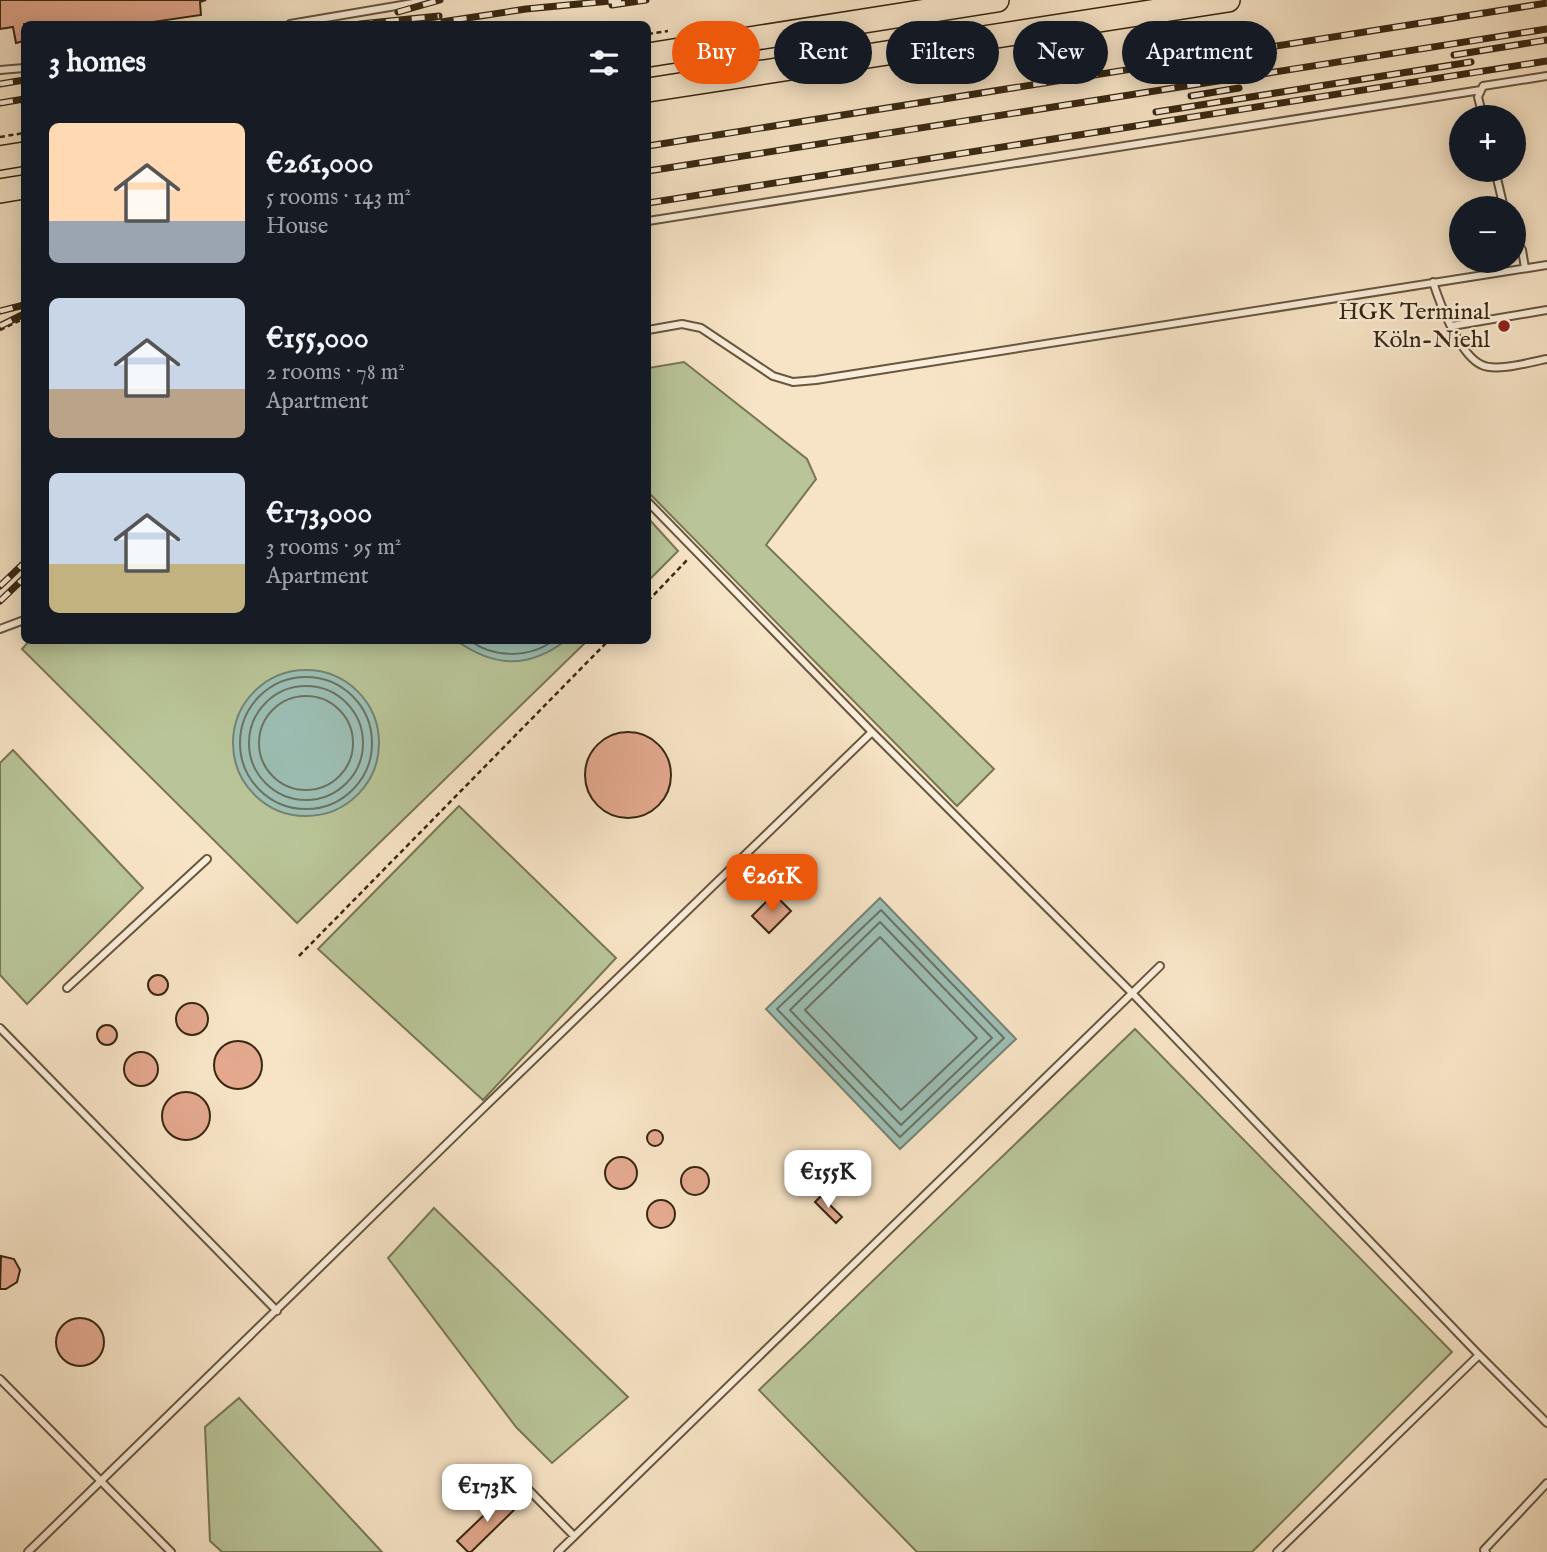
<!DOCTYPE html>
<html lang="en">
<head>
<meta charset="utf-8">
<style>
	body { margin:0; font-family:"IM FELL English",serif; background:#20242c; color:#f1f3f6; height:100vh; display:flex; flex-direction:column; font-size:26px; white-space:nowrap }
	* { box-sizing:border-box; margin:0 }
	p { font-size:23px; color:#9ea1a6 }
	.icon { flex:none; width:38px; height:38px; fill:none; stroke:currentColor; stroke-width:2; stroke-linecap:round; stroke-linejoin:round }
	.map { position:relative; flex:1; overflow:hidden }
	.sheet { position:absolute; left:21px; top:21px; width:630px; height:623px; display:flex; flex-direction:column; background:#171b24; border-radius:10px; box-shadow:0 4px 18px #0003 }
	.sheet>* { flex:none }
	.top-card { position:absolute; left:672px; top:21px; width:665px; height:63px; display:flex; gap:14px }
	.buttons { position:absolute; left:1449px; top:105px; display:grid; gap:14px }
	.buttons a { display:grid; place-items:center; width:77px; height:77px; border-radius:50%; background:#171b24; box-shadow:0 4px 18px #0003; font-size:35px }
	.price { position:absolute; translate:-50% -60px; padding:0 16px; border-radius:14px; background:#fff; color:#222; font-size:23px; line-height:46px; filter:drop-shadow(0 2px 4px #0008) }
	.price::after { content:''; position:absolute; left:50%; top:42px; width:21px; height:16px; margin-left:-10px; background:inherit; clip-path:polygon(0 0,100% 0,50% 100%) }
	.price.selected { background:#ea580c; color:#fff }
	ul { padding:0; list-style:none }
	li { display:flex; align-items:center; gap:21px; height:175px; padding:0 28px }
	li span { display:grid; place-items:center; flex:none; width:196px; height:140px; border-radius:10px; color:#555 }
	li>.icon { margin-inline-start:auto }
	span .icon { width:84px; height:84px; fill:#fffc; stroke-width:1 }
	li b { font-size:30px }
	h2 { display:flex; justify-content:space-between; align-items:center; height:84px; padding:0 28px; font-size:30px }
	.chip { padding:0 24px; border-radius:32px; background:#171b24; box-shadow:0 4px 18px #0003; font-size:24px; line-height:63px }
	.chip.selected { background:#ea580c; color:#fff }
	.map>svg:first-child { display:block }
	.green { fill:#b9c598; stroke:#787654; stroke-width:2 }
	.water { fill:#9dbfb5; stroke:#758273; stroke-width:2 }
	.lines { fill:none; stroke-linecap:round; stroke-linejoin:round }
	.shore { stroke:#6a7363; stroke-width:2 }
	.building { fill:#e4a98f; stroke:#382711; stroke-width:2 }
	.lane-casing { stroke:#68563e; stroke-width:10 }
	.highway-casing { stroke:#382711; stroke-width:26 }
	.path { stroke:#382711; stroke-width:2.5; stroke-dasharray:5 3.5; stroke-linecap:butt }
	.lane { stroke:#faedda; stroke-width:6 }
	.highway { stroke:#f7e4c6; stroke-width:23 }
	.rail-casing { stroke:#382711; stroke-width:7 }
	.rail { stroke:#faedda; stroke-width:4.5; stroke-dasharray:13; stroke-linecap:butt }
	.poi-dot { fill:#8f2418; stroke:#faedda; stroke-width:2.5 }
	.labels { text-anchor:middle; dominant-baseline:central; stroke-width:5; stroke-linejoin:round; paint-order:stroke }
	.poi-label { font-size:24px; fill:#382711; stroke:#faedda; text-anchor:end }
</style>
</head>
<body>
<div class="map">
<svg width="1547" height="1552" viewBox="0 0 1547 1552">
	<rect width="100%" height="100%" fill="#f7e4c6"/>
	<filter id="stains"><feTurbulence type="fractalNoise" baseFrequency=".00286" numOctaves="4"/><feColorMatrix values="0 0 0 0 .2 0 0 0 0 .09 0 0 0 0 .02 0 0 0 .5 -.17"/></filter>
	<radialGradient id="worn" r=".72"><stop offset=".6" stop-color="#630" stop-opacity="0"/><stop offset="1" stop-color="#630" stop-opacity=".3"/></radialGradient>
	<path class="green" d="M684,362L807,459L816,479L766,545L994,769L957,806L648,492V368Z
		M648,518L678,551L648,581Z
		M30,640L587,641L297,923L22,649Z
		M13,750L143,888L27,1004L0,975V763Z
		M459,806L616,958L483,1100L318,949Z
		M1135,1029L1452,1352L1252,1552H917L759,1390Z
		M434,1208L628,1397L552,1463L516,1427L388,1258Z
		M239,1398L382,1552H222L210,1541L205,1427Z"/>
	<path class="water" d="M457,641H565C528,669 494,667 457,641Z
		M233 743a73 73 0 1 1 146 0a73 73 0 1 1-146 0Z
		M880,898L1016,1039L900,1149L766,1009Z"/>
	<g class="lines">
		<path class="shore" d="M469,640C493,658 529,659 554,640
			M240 743a66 66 0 1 1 132 0a66 66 0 1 1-132 0Z
			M249 743a57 57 0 1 1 114 0a57 57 0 1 1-114 0Z
			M259 743a47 47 0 1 1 94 0a47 47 0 1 1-94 0Z
			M881,910L1004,1038L900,1137L777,1009Z
			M880,922L992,1038L901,1125L790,1010Z
			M880,937L977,1038L901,1110L805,1010Z"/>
	</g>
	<path class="building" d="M0,0H206L200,2L201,15L139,24H24V41L16,43L13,27L0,29Z
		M585 775a43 43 0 1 1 86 0a43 43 0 1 1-86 0Z
		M774,894L791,911L769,933L752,916Z
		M148 985a10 10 0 1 1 20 0a10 10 0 1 1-20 0Z
		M176 1019a16 16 0 1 1 32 0a16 16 0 1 1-32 0Z
		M97 1035a10 10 0 1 1 20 0a10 10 0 1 1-20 0Z
		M214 1065a24 24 0 1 1 48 0a24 24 0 1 1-48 0Z
		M124 1069a17 17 0 1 1 34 0a17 17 0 1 1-34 0Z
		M162 1116a24 24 0 1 1 48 0a24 24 0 1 1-48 0Z
		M647 1138a8 8 0 1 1 16 0a8 8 0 1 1-16 0Z
		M605 1173a16 16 0 1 1 32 0a16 16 0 1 1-32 0Z
		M681 1181a14 14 0 1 1 28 0a14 14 0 1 1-28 0Z
		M821,1196L842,1217L836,1223L815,1202Z
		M647 1214a14 14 0 1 1 28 0a14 14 0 1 1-28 0Z
		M1,1256L14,1259L20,1270L17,1282L6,1289H0Z
		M56 1342a24 24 0 1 1 48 0a24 24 0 1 1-48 0Z
		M505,1495L517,1507L471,1552H468L457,1541Z"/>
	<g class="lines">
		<defs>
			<path id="lane" d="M290,24L431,0
				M0,70L24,68
				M1483,117L1478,97L1483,86L1547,76
				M1495,170L1504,208
				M648,221L1481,90
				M1514,238L1522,250L1525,268
				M1433,282C1440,304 1460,356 1482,365C1496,372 1531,362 1547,359
				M1452,326L1547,310
				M648,330L682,324L701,328L773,376L793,382L816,380L1547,265
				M648,502L872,732L1132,993L1479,1355L1547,1423
				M0,629L24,620
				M67,988L207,859
				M0,1028L277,1311
				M0,1379L171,1552
				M527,1488L574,1536
				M28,1552L469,1122L872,732
				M558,1552L1160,966
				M1277,1552L1479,1355
				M1486,1552L1484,1550L1547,1483"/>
			<path id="highway" d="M648,55L997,0
				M648,90L1228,0
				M0,158L24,154
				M0,191L24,187"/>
		</defs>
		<use href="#lane" class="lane-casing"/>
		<use href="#highway" class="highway-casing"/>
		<path class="path" d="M648,34L668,31
			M0,137L24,133
			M0,330L23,319
			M648,601L689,558
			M299,956L609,640"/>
		<use href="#lane" class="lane"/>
		<use href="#highway" class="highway"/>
		<defs>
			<path id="rail" d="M612,5L646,0
				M398,12L440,0
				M360,24L439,16
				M428,24L526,9L621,0
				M1454,55L1547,40
				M0,84L24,80
				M1191,96L1239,88
				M0,103L24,99
				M1156,112L1471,62
				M648,146L1547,3
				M648,171L1547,29
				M648,203L1547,61
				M0,311L24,305
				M0,326L24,314
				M0,586L24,563
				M0,601L24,578"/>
		</defs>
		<use href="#rail" class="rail-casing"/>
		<use href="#rail" class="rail"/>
	</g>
	<circle class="poi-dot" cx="1504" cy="326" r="7"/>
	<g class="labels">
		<g class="poi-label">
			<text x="1490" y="312">HGK Terminal<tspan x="1490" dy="28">Köln-Niehl</tspan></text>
		</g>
	</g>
	<rect width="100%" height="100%" filter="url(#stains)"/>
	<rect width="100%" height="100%" fill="url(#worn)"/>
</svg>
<div class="buttons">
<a>+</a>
<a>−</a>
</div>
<b class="price selected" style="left:772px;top:914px">€261K</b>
<b class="price" style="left:828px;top:1210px">€155K</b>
<b class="price" style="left:487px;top:1524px">€173K</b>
<div class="top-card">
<a class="chip selected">Buy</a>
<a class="chip">Rent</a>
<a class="chip">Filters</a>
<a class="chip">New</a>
<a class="chip">Apartment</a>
</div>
<section class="sheet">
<h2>3 homes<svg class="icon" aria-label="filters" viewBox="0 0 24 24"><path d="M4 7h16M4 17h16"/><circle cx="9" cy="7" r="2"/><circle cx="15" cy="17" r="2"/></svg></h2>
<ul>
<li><span style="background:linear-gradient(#ffd9b3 70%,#9aa5b1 0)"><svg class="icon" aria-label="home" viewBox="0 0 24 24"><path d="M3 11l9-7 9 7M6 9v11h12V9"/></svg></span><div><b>€261,000</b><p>5 rooms · 143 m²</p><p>House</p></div></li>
<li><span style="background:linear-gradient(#c9d6e8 65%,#b9a48a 0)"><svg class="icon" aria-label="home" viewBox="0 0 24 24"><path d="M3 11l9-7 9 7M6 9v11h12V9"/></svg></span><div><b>€155,000</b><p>2 rooms · 78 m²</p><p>Apartment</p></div></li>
<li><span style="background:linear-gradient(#c9d6e8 65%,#c2b280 0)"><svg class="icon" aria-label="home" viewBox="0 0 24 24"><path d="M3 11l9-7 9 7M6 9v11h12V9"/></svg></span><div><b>€173,000</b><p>3 rooms · 95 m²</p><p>Apartment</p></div></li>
</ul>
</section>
</div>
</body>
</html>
